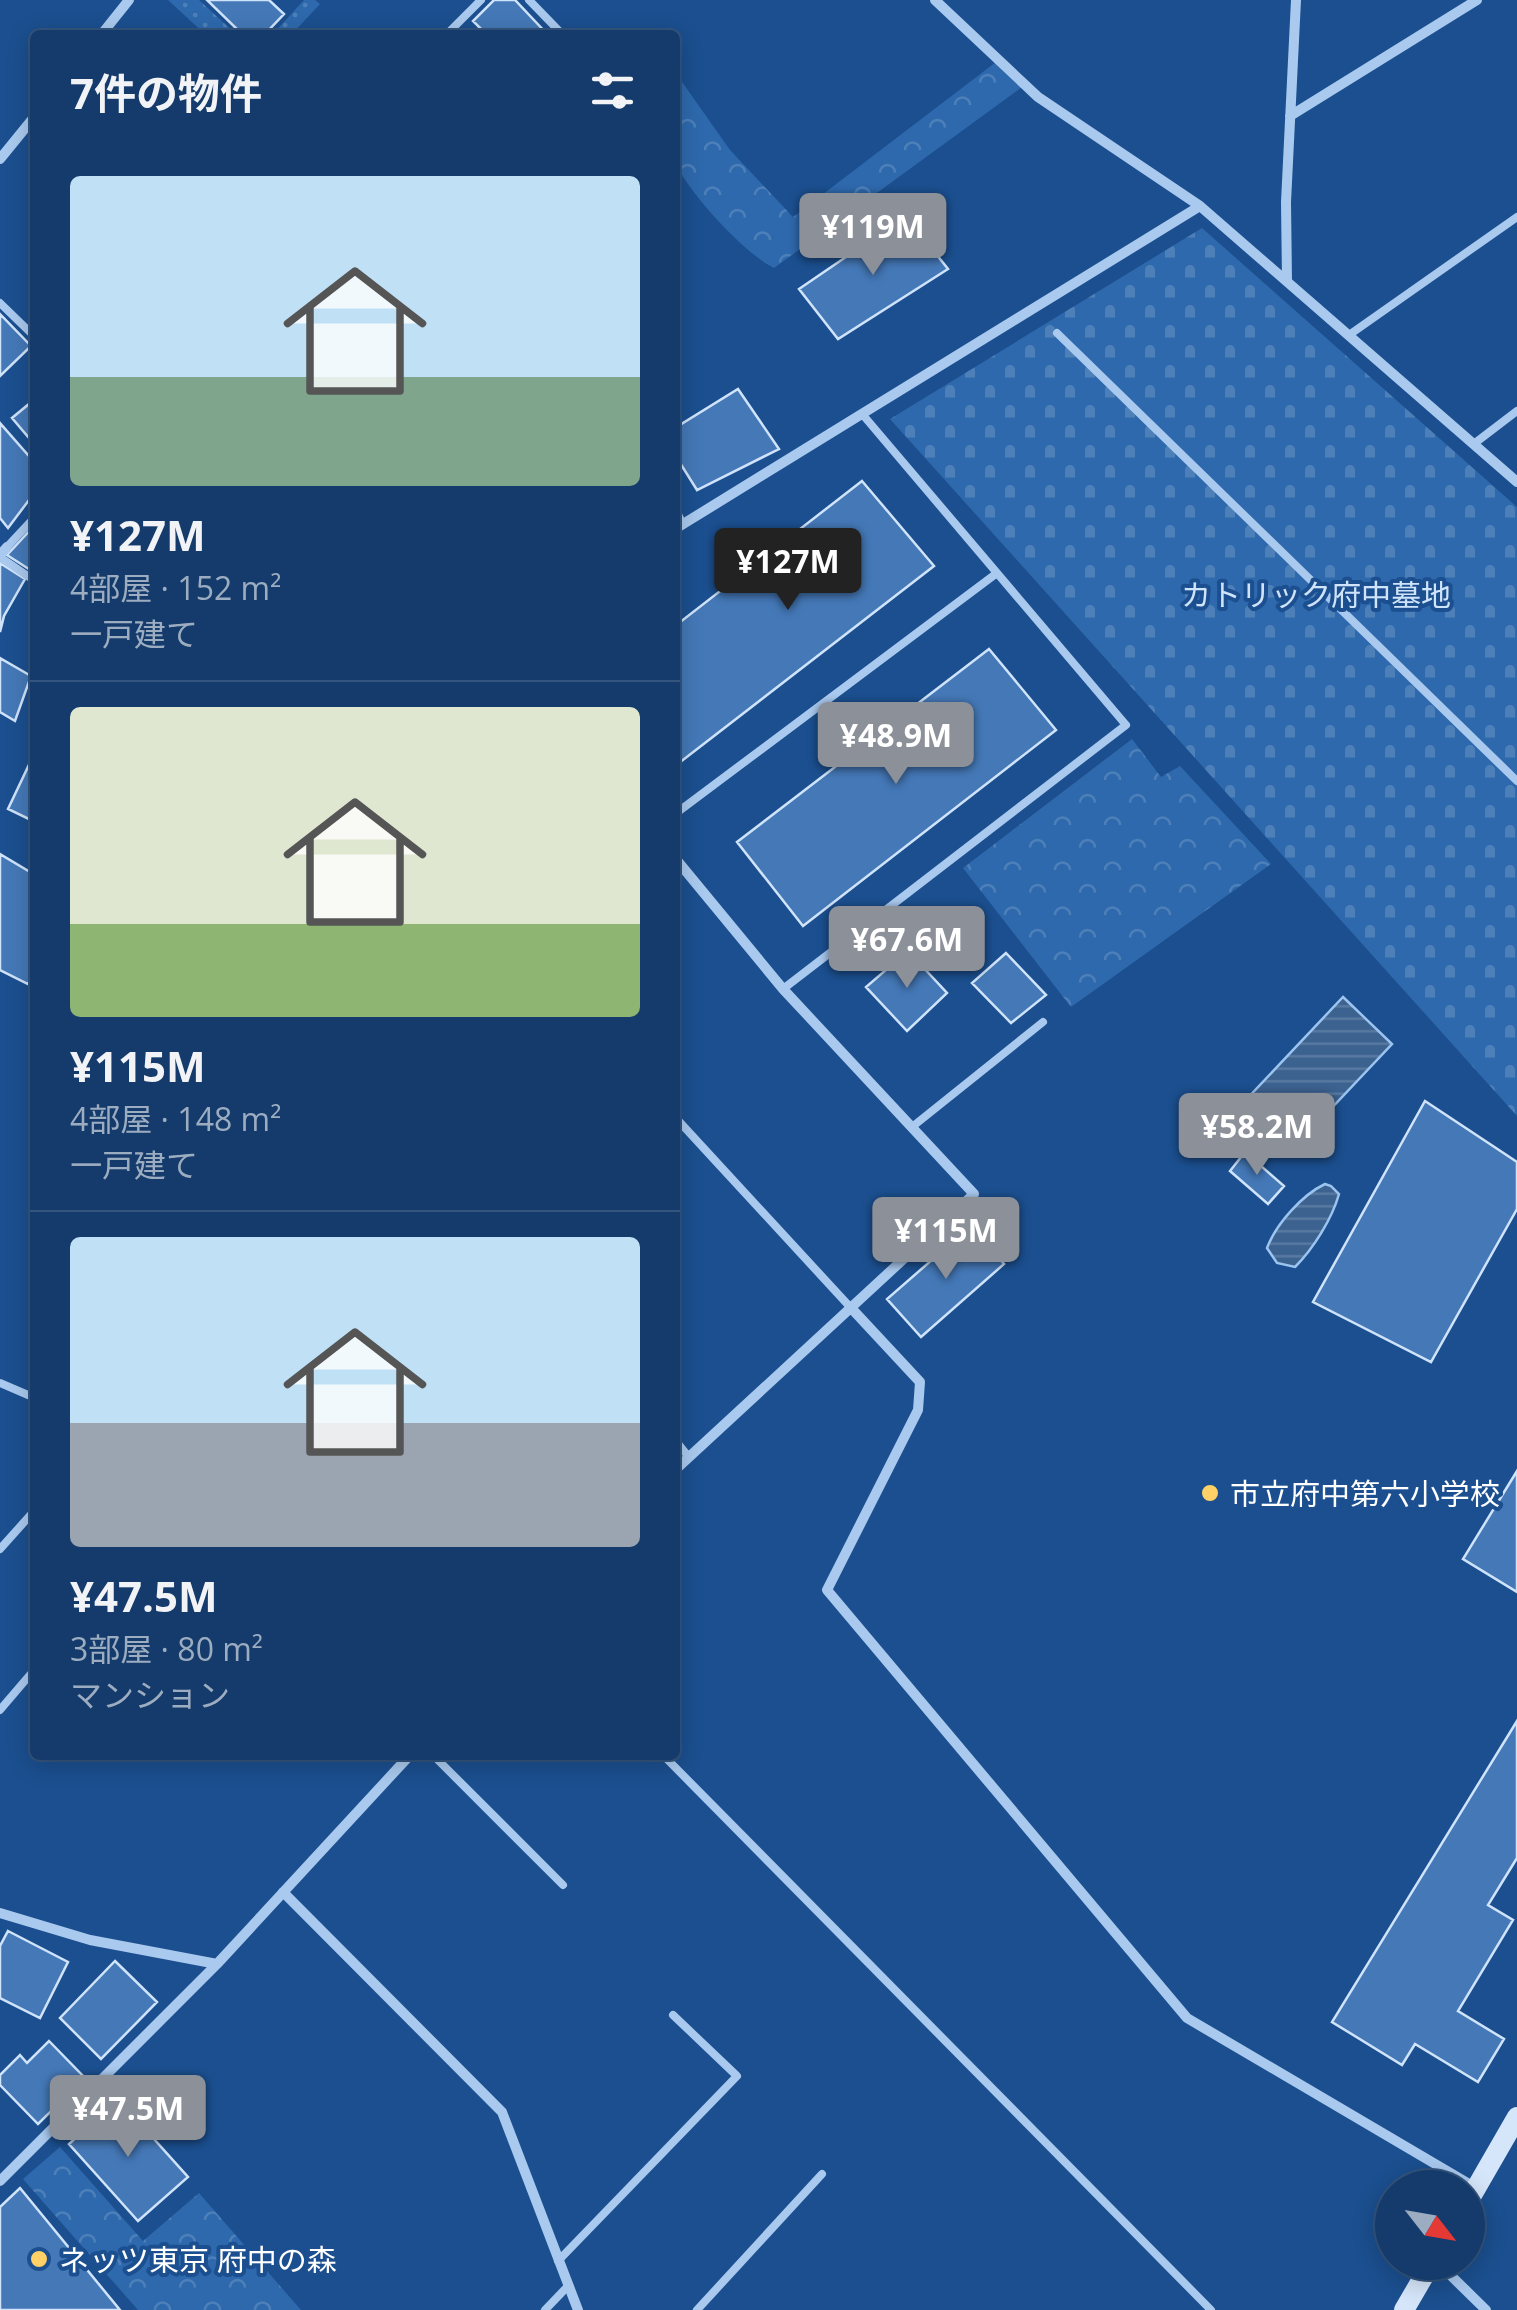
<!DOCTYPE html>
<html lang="ja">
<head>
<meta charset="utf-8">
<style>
	body { margin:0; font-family:"Open Sans","Noto Sans JP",sans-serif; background:#1d4271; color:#f1f3f6; height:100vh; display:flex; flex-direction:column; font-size:38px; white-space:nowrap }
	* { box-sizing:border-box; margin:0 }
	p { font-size:32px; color:#9dadc1 }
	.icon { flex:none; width:55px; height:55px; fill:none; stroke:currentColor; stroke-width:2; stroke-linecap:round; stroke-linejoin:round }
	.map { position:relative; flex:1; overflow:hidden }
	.side { position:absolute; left:30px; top:30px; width:650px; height:1730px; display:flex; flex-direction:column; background:#143b6b; border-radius:10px; box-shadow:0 5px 25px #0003,0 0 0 2px #33557e }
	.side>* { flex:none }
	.needle { width:65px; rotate:121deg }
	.controls { position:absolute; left:1375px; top:2170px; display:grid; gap:20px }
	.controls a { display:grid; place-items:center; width:110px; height:110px; border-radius:50%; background:#143b6b; box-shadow:0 5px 25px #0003,0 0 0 2px #33557e; font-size:50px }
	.price { position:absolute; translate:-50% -85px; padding:0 22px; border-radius:10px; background:#8c9099; color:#fff; font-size:32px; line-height:65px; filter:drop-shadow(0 2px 5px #0008) }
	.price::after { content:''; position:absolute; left:50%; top:60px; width:30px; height:22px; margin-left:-15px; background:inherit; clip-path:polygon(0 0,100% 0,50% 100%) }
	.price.active { background:#222; color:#fff }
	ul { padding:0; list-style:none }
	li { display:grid; align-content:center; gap:20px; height:530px; padding:0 40px }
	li+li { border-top:2px solid #33557e }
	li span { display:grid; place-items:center; height:310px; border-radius:10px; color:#555 }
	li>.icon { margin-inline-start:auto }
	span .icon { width:180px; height:180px; fill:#fffc; stroke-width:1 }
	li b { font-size:42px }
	h2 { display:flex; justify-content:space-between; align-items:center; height:120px; padding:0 40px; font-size:42px }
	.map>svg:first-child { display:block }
	.grass { fill:url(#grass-dots) }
	.forest { fill:url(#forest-crowns) }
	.cemetery { fill:url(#cemetery-stones) }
	.water { fill:url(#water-rules); stroke:#9cc4f0; stroke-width:2.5 }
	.building { fill:#4478b7; stroke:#cfe3fa; stroke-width:2.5 }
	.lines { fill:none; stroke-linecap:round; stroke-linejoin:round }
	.lane { stroke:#a9c9ee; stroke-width:8 }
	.street { stroke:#a9c9ee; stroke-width:10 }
	.secondary { stroke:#d6e6fa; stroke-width:20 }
	.poi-dot { fill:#ffd166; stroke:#1b4f8f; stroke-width:4 }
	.labels { text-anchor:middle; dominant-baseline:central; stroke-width:8; stroke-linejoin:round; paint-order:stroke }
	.park-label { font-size:30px; fill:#cfe3fa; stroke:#1b4f8f }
	.poi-label { font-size:30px; fill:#fff; stroke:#1b4f8f; text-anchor:start }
</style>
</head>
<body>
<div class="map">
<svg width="1517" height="2310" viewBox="0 0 1517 2310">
	<defs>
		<pattern id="grass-dots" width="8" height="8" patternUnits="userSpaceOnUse" patternTransform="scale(2.5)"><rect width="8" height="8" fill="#2e69ad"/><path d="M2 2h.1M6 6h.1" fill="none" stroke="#4d80b9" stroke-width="1.8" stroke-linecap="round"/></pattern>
		<pattern id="forest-crowns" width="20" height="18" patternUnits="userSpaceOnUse" patternTransform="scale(2.5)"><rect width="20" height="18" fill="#2e69ad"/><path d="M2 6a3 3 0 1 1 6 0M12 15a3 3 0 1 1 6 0" fill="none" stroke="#4d80b9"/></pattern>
		<pattern id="cemetery-stones" width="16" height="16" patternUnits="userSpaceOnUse" patternTransform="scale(2.5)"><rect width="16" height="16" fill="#2e69ad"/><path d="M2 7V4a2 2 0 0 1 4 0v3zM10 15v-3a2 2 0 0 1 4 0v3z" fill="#4d80b9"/></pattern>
		<pattern id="water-rules" width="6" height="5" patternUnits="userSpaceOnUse" patternTransform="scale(2.5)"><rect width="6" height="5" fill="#3c6290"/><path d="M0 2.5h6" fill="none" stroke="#597aa1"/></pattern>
	</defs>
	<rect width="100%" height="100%" fill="#1b4f8f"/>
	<path class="grass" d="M168,0H199L237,35H206Z
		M304,0H315L320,4L291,35H272Z"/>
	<path class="forest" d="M996,62L1022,87L774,268C745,254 691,195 677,166C670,153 675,90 675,72L730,150L793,217Z
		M1132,739L1161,777L1180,766L1271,864L1071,1007L963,868Z
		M60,2147L143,2241L199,2193L301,2310H138L23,2179Z"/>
	<path class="cemetery" d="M1202,228L1517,507V1116L890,419Z"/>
	<path class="water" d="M1343,997L1392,1044L1292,1150L1243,1103Z
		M1325,1184L1331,1186L1339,1194C1332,1219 1313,1249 1295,1267L1277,1263L1267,1248C1276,1224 1302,1195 1325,1184Z"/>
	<path class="building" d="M207,0H269L284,14L264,35H243Z
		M494,0H515L548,35H487L473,21Z
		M906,216L948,269L838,339L799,289Z
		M0,314L31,346L0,376Z
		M738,389L779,449L697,490L675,455V428Z
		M35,399V445L12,418Z
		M0,423L35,463V492L8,528L0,518Z
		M862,481L934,566L679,763L675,758V626Z
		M35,525V573L7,555Z
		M0,563L25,579L4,616L0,632Z
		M989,649L1056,730L803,926L737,842Z
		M0,658L31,676L15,721L0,712Z
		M35,752V822L8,809Z
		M0,854L35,875V971L28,984L0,970Z
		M908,951L947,993L907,1031L866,987Z
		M1006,953L1046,995L1011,1023L972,983Z
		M1425,1101L1517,1162V1209L1431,1362L1313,1302Z
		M1245,1152L1284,1186L1268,1204L1230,1171Z
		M971,1226L1004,1264L921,1337L887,1299Z
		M1517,1471V1592L1463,1559Z
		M1517,1721V1858L1488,1905L1513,1920L1458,2011L1504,2039L1478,2082L1415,2044L1402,2065L1332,2022Z
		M8,1931L68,1962L40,2018L0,1998V1946Z
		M115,1961L157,2002L101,2059L60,2018Z
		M49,2041L85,2078L38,2124L0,2085V2075L20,2055L27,2063Z
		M118,2099L188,2177L138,2221L69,2144Z
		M20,2188L120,2310H0V2207Z"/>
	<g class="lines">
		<path class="lane" d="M529,0L563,35
			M446,35L481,0
			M0,303L35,337
			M1057,333L1517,781
			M1349,335L1517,217
			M1475,443L1517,411
			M675,508L683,525
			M7,547L35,517
			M0,557L35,581
			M675,814L997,573
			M783,989L1126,725L863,415
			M675,1117L851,1308
			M912,1127L1043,1022
			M0,1383L35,1398
			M675,1440L688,1456
			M0,1549L35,1510
			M0,1710L35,1669
			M433,1755L563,1885
			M663,1755L1211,2310
			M558,2261L737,2076L673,2015
			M545,2310L569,2285
			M697,2310L822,2174"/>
		<path class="street" d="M935,0L1038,97L1200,206L1517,482
			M101,35L129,0
			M1290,116L1477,0
			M0,159L35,116
			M1287,281L1286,202L1296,0
			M675,529L1200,206
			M0,555L7,547
			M675,858L783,989L974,1194L675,1470
			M853,1310L920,1382L918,1410L827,1590L1187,2018L1476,2188
			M283,1892L502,2112L578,2310
			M0,1913L90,1940L217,1964
			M0,2181L217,1964L410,1755
			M1437,2262L1486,2310"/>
		<path class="secondary" d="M1468,2202L1517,2117
			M1404,2310L1432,2262"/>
	</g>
	<g class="poi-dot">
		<circle cx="1210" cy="1493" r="10"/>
		<circle cx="39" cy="2259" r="10"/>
	</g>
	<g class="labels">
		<g class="park-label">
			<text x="1316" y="594">カトリック府中墓地</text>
		</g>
		<g class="poi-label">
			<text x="1230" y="1493">市立府中第六小学校</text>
			<text x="59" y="2259">ネッツ東京 府中の森</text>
		</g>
	</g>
</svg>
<div class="controls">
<a><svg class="needle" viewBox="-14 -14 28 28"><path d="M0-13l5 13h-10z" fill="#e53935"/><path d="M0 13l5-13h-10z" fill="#9dadc1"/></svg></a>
</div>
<b class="price" style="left:873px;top:278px">¥119M</b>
<b class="price active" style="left:788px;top:613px">¥127M</b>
<b class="price" style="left:896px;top:787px">¥48.9M</b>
<b class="price" style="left:907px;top:991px">¥67.6M</b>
<b class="price" style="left:1257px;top:1178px">¥58.2M</b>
<b class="price" style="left:946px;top:1282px">¥115M</b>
<b class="price" style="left:128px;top:2160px">¥47.5M</b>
<section class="side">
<h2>7件の物件<svg class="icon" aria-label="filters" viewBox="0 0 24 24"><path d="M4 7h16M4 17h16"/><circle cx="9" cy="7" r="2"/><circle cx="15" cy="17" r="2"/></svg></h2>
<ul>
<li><span style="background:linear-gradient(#bfe0f5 65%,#7fa58c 0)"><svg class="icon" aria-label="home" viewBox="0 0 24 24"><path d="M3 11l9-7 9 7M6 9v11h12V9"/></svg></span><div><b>¥127M</b><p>4部屋 · 152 m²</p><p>一戸建て</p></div></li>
<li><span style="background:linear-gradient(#dfe7d0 70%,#8fb573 0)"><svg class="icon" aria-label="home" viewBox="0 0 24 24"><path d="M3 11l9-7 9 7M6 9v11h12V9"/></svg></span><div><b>¥115M</b><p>4部屋 · 148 m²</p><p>一戸建て</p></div></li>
<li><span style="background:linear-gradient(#bfe0f5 60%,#9aa5b1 0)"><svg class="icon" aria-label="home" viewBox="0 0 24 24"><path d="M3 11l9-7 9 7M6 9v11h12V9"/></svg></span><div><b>¥47.5M</b><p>3部屋 · 80 m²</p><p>マンション</p></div></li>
</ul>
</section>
</div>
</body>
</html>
